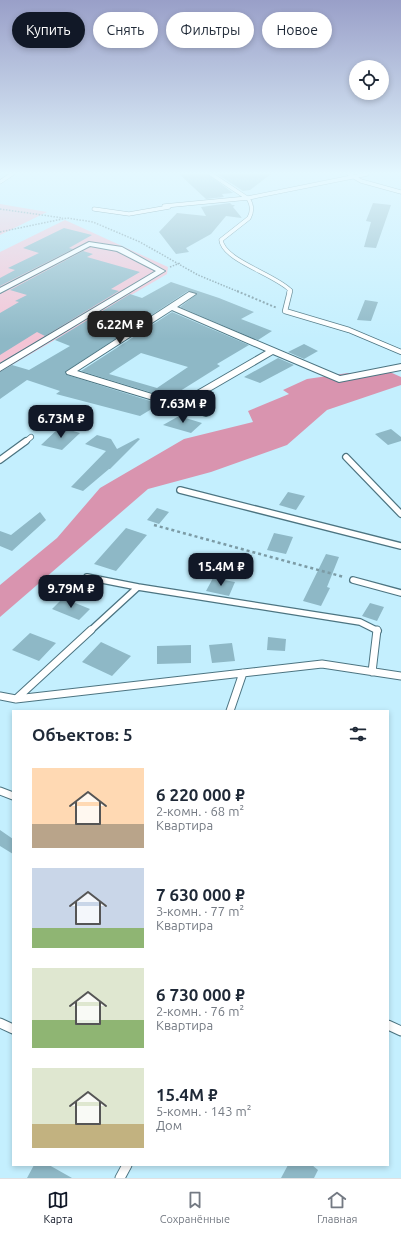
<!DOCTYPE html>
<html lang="ru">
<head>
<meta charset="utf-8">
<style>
	body { margin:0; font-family:Ubuntu,sans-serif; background:#f6f6f7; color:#1f2937; height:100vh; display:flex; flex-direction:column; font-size:15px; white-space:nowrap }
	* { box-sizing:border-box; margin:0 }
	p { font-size:13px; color:#747a83 }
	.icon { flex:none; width:22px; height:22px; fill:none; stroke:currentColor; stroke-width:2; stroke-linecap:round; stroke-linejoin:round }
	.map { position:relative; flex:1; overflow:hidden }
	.side { position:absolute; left:12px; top:710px; width:377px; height:456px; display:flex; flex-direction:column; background:#fff; border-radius:0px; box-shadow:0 2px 6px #0003 }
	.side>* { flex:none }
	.guide { position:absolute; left:12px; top:12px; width:377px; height:36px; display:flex; gap:8px }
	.tools { position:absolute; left:349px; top:60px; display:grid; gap:8px }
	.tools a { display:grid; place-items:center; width:40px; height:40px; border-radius:50%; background:#fff; box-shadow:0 2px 6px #0003; font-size:20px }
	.price { position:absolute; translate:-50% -34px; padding:0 9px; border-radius:8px; background:#111827; color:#fff; font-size:13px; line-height:26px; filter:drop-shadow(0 1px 2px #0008) }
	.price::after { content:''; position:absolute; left:50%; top:24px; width:12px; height:9px; margin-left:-6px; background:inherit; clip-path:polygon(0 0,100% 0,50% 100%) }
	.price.selected { background:#222; color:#fff }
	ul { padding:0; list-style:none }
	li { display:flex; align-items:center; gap:12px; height:100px; padding:0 20px }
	li span { display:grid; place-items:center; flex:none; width:112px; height:80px; border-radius:0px; color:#555 }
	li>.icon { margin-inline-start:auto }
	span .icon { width:48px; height:48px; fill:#fffc; stroke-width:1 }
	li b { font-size:17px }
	h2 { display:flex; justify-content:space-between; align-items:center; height:48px; padding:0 20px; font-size:17px }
	.tag { padding:0 14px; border-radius:18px; background:#fff; box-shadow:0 2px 6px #0003; font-size:14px; line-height:36px }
	.tag.selected { background:#111827; color:#fff }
	.tab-bar { display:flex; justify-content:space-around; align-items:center; height:56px; border-top:1px solid #e0e1e3; background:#fff; font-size:11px; color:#747a83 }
	.tab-bar a { display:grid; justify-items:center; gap:2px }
	.tab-bar .selected { color:#111827 }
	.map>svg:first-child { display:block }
	.green { fill:#f3c4d5 }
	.forest { fill:#d994af }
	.building { fill:#8eb8c6; fill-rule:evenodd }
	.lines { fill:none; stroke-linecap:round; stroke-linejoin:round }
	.lane-far4-casing { stroke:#4c7481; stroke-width:4.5 }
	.lane-far3-casing { stroke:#4c7481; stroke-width:6 }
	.lane-far2-casing { stroke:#4c7481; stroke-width:8 }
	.lane-far1-casing { stroke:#4c7481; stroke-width:9 }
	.lane-casing { stroke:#4c7481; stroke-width:11 }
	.street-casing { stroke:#4c7481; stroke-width:2 }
	.path-far2 { stroke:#7c9ba5; stroke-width:1.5; stroke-dasharray:1.5 1.5; stroke-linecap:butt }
	.path-far1 { stroke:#7c9ba5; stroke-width:2; stroke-dasharray:2 2; stroke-linecap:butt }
	.path { stroke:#7c9ba5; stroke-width:2.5; stroke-dasharray:3 3; stroke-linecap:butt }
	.lane-far4 { stroke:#fff; stroke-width:3.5 }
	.lane-far3 { stroke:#fff; stroke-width:4.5 }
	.lane-far2 { stroke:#fff; stroke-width:5.5 }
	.lane-far1 { stroke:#fff; stroke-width:7 }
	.lane { stroke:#fff; stroke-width:9 }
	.street { fill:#fff; fill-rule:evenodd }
</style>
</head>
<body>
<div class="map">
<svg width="401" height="1178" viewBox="0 0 401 1178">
	<rect width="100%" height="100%" fill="#c4effe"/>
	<path class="green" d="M0,204L47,212L0,235Z
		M65,220L168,267L167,274L0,372V252Z"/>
	<path class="forest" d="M348,373H392L401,377V385L327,410L287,445L211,472L148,489L0,617V585L57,538L100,488L184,439L253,422L248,411L289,394L283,390L307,379Z"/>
	<path class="building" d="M179,174H208L233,193L222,194L224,197L206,199Z
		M217,174H271L250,190L243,191Z
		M230,203L232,205H235L233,207L242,218L226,216L211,234L186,248L189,252L176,254L159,232L177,213L206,216L201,207Z
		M373,203L391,205L376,248L364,247L371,222L366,221Z
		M64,228L92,235L69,248L73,249L0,286V278L15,270L8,268L39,253L23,248Z
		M83,251L93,254L87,257L140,272L111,289L119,291L45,336L37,332L0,355V313L19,302L15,301L27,295L10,290Z
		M171,282L219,298L254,312L241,319L272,331L258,340L180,307L197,294L188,291L65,372L67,375L160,404L140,416L56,394L60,391L27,380L0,399V372L12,365L29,370L70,346L55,340L130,294L142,298Z
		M365,300L378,302L371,321L357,320Z
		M172,312L249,345L217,364L220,366L169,398L81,371ZM141,353L188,367L157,388L109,374Z
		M304,344L318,351L304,359L288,352Z
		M278,358L294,365L260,383L244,377Z
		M179,416L202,423L191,433L163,425Z
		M60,427L80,433L62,450L41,445Z
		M391,429L401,437V441L388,445L375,434Z
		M97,435L111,439L117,449L138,438L140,439L110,469H109L83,491L71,487L106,451L85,444Z
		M288,492L305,496L296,510L279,505Z
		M157,508L169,512L159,524L147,520Z
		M40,512L46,520L12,551L0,546V531L11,535Z
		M126,528L147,535L116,571L94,564Z
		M274,533L293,537L286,554L267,550Z
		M326,554L339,557L327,587L330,588L321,606L303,601Z
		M213,578L235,582L229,596L206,591Z
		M63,598L90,609L79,620L52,609Z
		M370,603L384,607L377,621L362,616Z
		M30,633L56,643L39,661L12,650Z
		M268,637L286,639L285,651L267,650Z
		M101,642L131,656L112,676L82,662Z
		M232,643L235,661L212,663L209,645Z
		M191,645V663L157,664V646Z
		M0,830L13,839V854L0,846Z
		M34,1165H49L72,1178H27Z
		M288,1165H312L318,1170L314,1178H281Z"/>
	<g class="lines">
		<defs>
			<path id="lane-far4" d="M211,174L247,198
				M349,174L361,181L401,192
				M0,182L12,174
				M164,206L248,198
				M94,209L129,214L169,207
				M289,292L290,290C274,274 223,260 221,240L249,218C253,210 252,205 248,198L367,174"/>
			<path id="lane-far3" d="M290,291L285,311L349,330L401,352
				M25,442L31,437"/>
			<path id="lane-far2" d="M346,457L401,514
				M0,460L26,441
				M180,490L401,546
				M87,577L138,587L90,631
				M353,580L401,593
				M138,587L360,622L378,631"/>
			<path id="lane-far1" d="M372,672L377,630
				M0,696L16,699L322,664L401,676
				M16,699L91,630
				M230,711L243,673
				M0,791L13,796"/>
			<path id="lane" d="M0,1023L13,1029
				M388,1025L401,1031
				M120,1178L127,1165"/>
			<path id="street" d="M89,242L122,247L165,271L0,371V364L156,271L117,251L90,246L0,293V288Z
				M189,292L196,294L177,307L340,376L401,364V370L339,382L273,354L187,404L209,411V415L206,416L67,374L66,372ZM172,310L266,351L178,402L77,371Z"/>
		</defs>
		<use href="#lane-far4" class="lane-far4-casing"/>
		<use href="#lane-far3" class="lane-far3-casing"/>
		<use href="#lane-far2" class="lane-far2-casing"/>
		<use href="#lane-far1" class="lane-far1-casing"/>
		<use href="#lane" class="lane-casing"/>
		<use href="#street" class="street-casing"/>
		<path class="path-far2" d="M0,209L63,218
			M0,232L67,218L93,222L140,242L198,275L239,292
			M170,267L180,263"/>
		<path class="path-far1" d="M237,291L277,308"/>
		<path class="path" d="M154,525L344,577"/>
		<use href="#lane-far4" class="lane-far4"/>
		<use href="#lane-far3" class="lane-far3"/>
		<use href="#lane-far2" class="lane-far2"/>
		<use href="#lane-far1" class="lane-far1"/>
		<use href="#lane" class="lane"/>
		<use href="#street" class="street"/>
	</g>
	<linearGradient id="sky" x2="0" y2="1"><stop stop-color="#999fc8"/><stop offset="0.51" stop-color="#e4f8ff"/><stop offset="1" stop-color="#e4f8ff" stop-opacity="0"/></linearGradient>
	<rect width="401" height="339" fill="url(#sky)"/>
</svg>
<div class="tools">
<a><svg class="icon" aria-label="locate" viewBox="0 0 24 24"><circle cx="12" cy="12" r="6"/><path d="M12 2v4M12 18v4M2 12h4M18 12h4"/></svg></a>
</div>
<b class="price selected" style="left:120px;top:345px">6.22M ₽</b>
<b class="price" style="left:183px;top:424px">7.63M ₽</b>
<b class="price" style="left:61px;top:439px">6.73M ₽</b>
<b class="price" style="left:221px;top:587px">15.4M ₽</b>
<b class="price" style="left:71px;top:609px">9.79M ₽</b>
<div class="guide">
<a class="tag selected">Купить</a>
<a class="tag">Снять</a>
<a class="tag">Фильтры</a>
<a class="tag">Новое</a>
</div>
<section class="side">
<h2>Объектов: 5<svg class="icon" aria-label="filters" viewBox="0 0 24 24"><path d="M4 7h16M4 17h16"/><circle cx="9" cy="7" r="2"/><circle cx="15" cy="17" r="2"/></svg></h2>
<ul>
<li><span style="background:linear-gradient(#ffd9b3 70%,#b9a48a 0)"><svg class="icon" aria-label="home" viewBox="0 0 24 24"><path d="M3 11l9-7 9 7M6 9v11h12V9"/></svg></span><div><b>6 220 000 ₽</b><p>2-комн. · 68 m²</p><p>Квартира</p></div></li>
<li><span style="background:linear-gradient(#c9d6e8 75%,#8fb573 0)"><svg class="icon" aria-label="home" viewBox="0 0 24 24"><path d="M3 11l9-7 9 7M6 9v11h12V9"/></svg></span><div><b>7 630 000 ₽</b><p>3-комн. · 77 m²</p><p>Квартира</p></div></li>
<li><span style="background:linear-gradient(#dfe7d0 65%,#8fb573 0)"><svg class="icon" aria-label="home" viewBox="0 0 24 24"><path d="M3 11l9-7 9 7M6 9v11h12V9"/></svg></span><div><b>6 730 000 ₽</b><p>2-комн. · 76 m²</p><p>Квартира</p></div></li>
<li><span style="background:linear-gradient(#dfe7d0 70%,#c2b280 0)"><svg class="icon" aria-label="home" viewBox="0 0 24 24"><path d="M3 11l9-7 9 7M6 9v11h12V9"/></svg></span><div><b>15.4M ₽</b><p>5-комн. · 143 m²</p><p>Дом</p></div></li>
</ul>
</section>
</div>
<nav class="tab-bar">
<a class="selected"><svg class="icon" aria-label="map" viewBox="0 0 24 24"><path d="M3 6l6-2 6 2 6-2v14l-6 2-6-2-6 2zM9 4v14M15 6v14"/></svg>Карта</a>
<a><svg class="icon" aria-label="saved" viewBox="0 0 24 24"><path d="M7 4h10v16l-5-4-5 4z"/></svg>Сохранённые</a>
<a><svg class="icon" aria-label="home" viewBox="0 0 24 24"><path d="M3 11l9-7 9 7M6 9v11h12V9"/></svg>Главная</a>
</nav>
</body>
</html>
